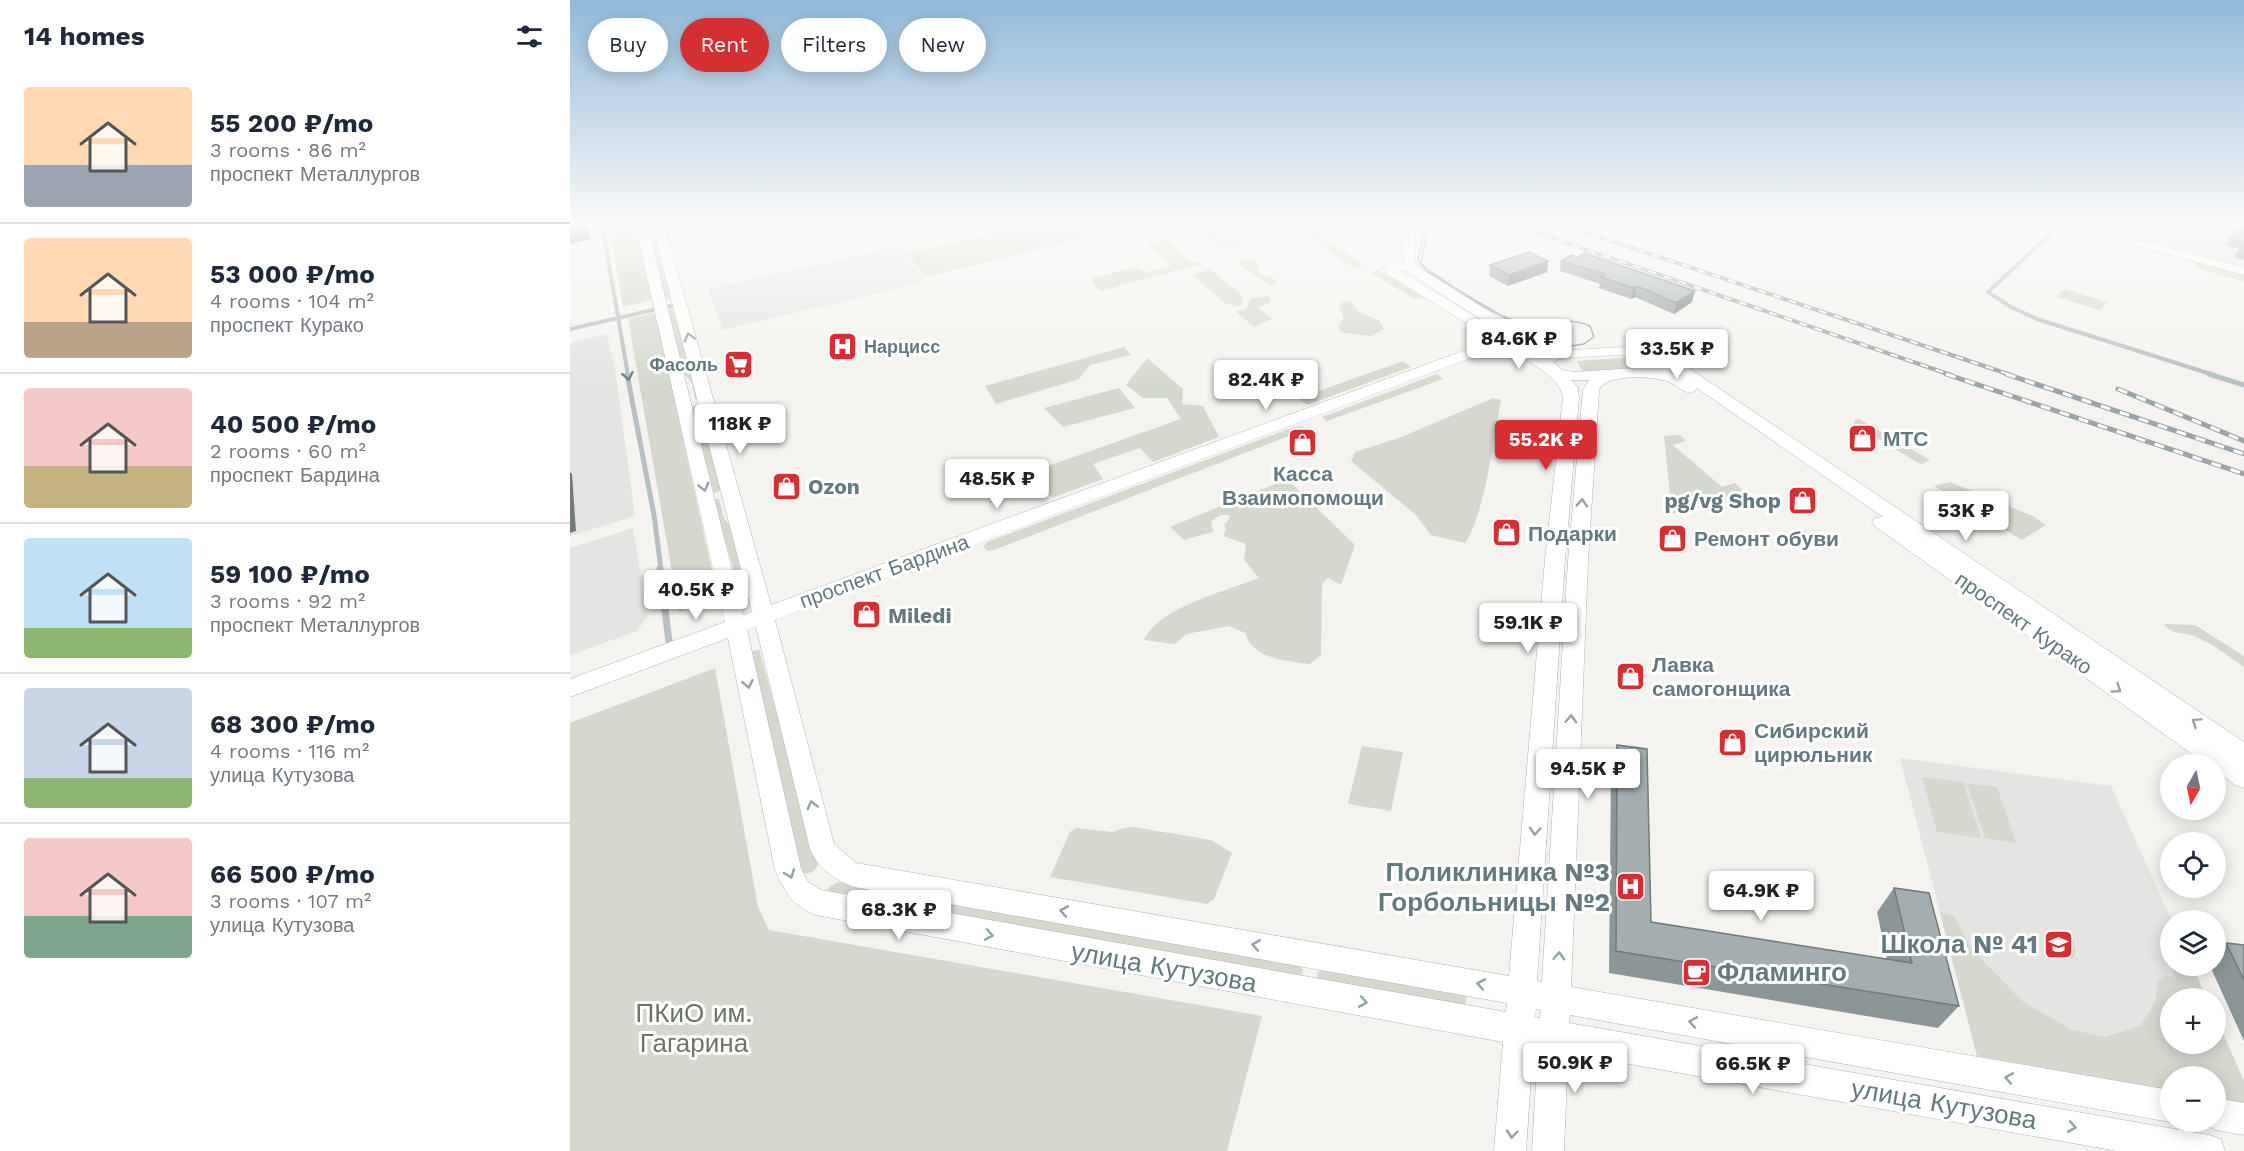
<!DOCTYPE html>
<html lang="en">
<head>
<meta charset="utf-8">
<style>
	body { margin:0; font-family:"Work Sans",sans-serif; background:#f2f2f3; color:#1f2937; height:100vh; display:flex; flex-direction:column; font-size:22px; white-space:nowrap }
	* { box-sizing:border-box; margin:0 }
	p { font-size:20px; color:#747a83 }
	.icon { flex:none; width:33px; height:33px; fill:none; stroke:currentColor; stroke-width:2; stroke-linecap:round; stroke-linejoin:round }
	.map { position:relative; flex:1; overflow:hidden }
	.side { display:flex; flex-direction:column; background:#fff; width:570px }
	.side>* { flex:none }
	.top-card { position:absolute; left:18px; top:18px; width:570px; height:54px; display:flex; gap:12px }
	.needle { width:39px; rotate:189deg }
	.buttons { position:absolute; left:1590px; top:754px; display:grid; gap:12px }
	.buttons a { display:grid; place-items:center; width:66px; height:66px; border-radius:50%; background:#fff; box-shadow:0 3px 15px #0003; font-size:30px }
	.price { position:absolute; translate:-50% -51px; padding:0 14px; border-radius:6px; background:#fff; color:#222; font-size:20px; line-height:39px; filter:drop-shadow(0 2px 3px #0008) }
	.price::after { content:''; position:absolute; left:50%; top:36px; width:18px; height:14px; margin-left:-9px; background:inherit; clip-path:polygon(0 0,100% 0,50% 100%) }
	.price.selected { background:#d42f33; color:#fff }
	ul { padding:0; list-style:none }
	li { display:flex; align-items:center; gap:18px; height:150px; padding:0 24px }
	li+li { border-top:2px solid #e0e1e3 }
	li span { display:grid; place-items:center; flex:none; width:168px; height:120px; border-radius:6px; color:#555 }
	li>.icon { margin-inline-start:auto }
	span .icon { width:72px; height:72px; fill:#fffc; stroke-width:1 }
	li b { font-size:26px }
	h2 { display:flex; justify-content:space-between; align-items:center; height:72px; padding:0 24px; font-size:26px }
	.pill { padding:0 21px; border-radius:27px; background:#fff; box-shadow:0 3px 15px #0003; font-size:21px; line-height:54px }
	.pill.selected { background:#d42f33; color:#fff }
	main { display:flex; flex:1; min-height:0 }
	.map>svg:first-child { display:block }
	.built { fill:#e4e4e3 }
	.green { fill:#d5d8cf }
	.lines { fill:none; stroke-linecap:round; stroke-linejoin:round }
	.secondary-casing { stroke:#adb5b7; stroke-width:1 }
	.minor-far2 { stroke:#b8bfc0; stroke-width:4 }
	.minor-far1 { stroke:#b8bfc0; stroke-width:5 }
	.minor { stroke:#b8bfc0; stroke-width:7 }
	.secondary { fill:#fff; fill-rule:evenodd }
	.tram { stroke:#9ba4a6; stroke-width:1.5 }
	.rail-far1-casing { stroke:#9ba4a6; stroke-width:4 }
	.rail-casing { stroke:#9ba4a6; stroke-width:5 }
	.rail-far1 { stroke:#fff; stroke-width:2; stroke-dasharray:8; stroke-linecap:butt }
	.rail { stroke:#fff; stroke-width:3; stroke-dasharray:10; stroke-linecap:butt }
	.wall { fill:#8d9697 }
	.shaded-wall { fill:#737a7b }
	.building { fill:#a4aeb0; stroke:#737a7b; stroke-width:1.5 }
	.oneway { stroke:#93a2a5 }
	.oneway2 { stroke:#657a7f }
	.labels { text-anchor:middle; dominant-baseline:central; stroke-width:6; stroke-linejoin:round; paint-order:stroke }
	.far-poi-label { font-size:18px; font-weight:bold; fill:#657a7f; stroke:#fff; text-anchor:start }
	.poi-label { font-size:21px; font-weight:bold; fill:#657a7f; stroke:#fff; text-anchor:start }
	.street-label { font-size:21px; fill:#657a7f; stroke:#fff }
	.near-poi-label { font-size:26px; font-weight:bold; fill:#657a7f; stroke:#fff; text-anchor:end }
	.near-street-label { font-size:26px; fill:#657a7f; stroke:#fff }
	.near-park-label { font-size:26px; fill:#6c7663; stroke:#fff }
</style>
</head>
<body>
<main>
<section class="side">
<h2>14 homes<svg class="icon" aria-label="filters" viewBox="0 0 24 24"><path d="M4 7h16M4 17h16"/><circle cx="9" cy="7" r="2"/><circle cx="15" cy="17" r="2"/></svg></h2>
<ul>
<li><span style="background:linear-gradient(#ffd9b3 65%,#9aa5b1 0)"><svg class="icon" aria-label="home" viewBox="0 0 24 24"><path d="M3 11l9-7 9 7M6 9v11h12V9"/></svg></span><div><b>55 200 ₽/mo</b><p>3 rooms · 86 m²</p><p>проспект Металлургов</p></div></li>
<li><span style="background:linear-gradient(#ffd9b3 70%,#b9a48a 0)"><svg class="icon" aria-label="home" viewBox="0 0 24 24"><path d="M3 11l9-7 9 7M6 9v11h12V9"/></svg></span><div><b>53 000 ₽/mo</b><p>4 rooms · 104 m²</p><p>проспект Курако</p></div></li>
<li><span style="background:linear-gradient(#f6c9c9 65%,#c2b280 0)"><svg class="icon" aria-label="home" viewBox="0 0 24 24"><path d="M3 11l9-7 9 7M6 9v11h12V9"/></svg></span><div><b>40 500 ₽/mo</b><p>2 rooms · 60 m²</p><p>проспект Бардина</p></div></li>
<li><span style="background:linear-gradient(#bfe0f5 75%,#8fb573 0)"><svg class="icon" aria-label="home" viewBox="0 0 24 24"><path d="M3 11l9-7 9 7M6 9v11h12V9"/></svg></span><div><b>59 100 ₽/mo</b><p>3 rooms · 92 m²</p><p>проспект Металлургов</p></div></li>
<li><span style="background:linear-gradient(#c9d6e8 75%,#8fb573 0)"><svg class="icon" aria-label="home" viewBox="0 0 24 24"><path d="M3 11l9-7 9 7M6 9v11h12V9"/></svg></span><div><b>68 300 ₽/mo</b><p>4 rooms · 116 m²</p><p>улица Кутузова</p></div></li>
<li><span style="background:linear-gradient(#f6c9c9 65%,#7fa58c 0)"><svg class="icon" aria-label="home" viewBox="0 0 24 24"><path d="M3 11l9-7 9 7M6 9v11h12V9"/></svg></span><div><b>66 500 ₽/mo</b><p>3 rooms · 107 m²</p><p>улица Кутузова</p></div></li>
</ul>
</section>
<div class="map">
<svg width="1674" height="1151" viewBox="0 0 1674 1151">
	<rect width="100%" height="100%" fill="#f4f3f0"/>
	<path class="built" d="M748,224H816L810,230L771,239Z
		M1499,224H1674V269Z
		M331,246L355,282L153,330L138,289Z
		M37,334L45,368L65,516L0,536V343Z
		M63,528L78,616L67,631L0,655V548Z
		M1330,758L1541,786L1602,921L1600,966H1622L1637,999H1600V1044H1646V1018L1674,1081V1103L1646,1098V1077H1600V1090L1407,1056Z"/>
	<path class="green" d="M39,224H65L82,300L53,307Z
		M77,224H84L102,299L95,300Z
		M462,224H506L520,237L354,277L338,253Z
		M727,224H746L754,232L749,235L794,265L784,268L740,239L736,230Z
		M636,229L658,242L673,240L676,242L652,250L627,230Z
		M597,238L618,260L632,264L530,291L521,279L564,267L576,272L602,266L576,244Z
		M680,259L686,262L690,275L702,277L707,283L699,286L667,262Z
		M1626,262L1674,274V282L1626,268Z
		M640,269L674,297L672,305L667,307L655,303L622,275Z
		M807,269L853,297V298L844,299L802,273Z
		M1494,289L1538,302L1530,310L1486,297Z
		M700,296V302L688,308L702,319L684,327L665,311L676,309L681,298Z
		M781,301L788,312L809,320L814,329L801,336L770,332L769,325L774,318L769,306L773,302Z
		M103,309L130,398L125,399L122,383L113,373L98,310Z
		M85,313L148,598L109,612L58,319Z
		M554,347L561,355L520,365L509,379L426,404L415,386Z
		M1077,356L1090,361L1089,365L1014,374L1007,361Z
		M577,358L613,389L612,404L633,406L649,437L583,462L570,448L523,464L533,479L482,498L464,471L611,419L597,398H573L556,385Z
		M833,361L841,367L737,405L729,398Z
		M867,374L873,379L757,421L752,417Z
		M549,388L565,408L493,427L474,408Z
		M923,398L931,400C924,437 915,514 895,543L861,535L846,515L781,461L785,452L829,438Z
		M131,403L153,490L144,493L121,407Z
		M1289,419L1360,460L1351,464L1345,461L1284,424V421Z
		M733,426L734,430L424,550L418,551L413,547L417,542L724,427Z
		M1110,435L1116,441L1103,445L1152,487L1165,483L1174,491L1102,514L1094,436Z
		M717,479L785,545L771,585L758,578L752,584L751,655L740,664C716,660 683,660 675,633L659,626L616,634L605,644L574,640C589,607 656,591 689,578L674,560L676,544L653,536L656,530L654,525L659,519V515H651L641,521L643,532L614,540L600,527Z
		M1380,482L1463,516L1476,525L1452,540L1364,486Z
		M146,499H149L154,518L162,528L179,590L170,593L144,500Z
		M1594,624L1625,625L1674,656V667C1658,656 1642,643 1624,636C1613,632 1601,635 1594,624Z
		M189,649L248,865C244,872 240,874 233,873L231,869L178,653Z
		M145,668L188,907L199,930L692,1016L657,1151H0V723Z
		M792,746L833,752L821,811L778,804Z
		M1352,777L1393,782L1411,838L1367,832Z
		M1397,783L1427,787L1446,843L1415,838Z
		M563,827L641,840L662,853L644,899L637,904L480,877L500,832L506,828L543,832L550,829Z
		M269,882L727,962L731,964L733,970L731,976L255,892L260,886Z
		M1370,912L1384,916L1402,949L1452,1001L1502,1030L1535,1037L1570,1026L1586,1001L1587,982L1595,976L1606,977L1601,966H1622L1637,999H1600V1044H1646V1018L1674,1081V1103L1646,1098V1077H1600V1090L1407,1056Z
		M1481,932C1493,934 1502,940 1506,951L1503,958L1490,959L1476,948L1475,935Z
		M752,968L897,992L895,1008L746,981L748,972Z"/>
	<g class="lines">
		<defs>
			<path id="secondary" d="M65,224H77L173,615L182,612L82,224H94L201,605L923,340L817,274L813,268C817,262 826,261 834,263L832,234L826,224H837L844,234L846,266L983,351L1073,346L1095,352L1674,742V788L1665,785L1646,771V765H1637L1305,526L1302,522L1305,518L1313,517L1127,388L1125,391L1120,393C1112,391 1106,385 1099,382C1084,376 1036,373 1029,390L1018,561L1001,987L1600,1090V1122L1000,1015L999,1023L1639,1135L1651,1139L1655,1151H1547L998,1053L994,1151H962L968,1048L963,1047L956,1151H924L933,1042L246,915C221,905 216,893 205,870L158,638L0,697V679L155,622ZM827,269L836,271L932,333ZM944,340L973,357L972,358ZM932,346C951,358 991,375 993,398L975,560L939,976L286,863L264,844L205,620ZM1072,354L1085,358L1097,366L1004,372L992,370L983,362L991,358ZM1101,369L1111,376L1100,373ZM1001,380H1019L1013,390L998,561L972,982L967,981L995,560L1009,398L1008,388ZM186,627L240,849C249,869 264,879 284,887L937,1003L936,1012L251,890L238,882L231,868L177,630ZM966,1009L971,1010L970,1018L965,1017Z
				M1487,224H1507L1674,267V275Z
				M1646,1098L1674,1103V1135L1646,1130L1635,1125L1633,1122H1646Z"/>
		</defs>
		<use href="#secondary" class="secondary-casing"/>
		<path class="minor-far2" d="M32,224L58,375
			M1491,224L1418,292L1441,307L1467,319L1644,375
			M0,329L109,304"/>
		<path class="minor-far1" d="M57,374L84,515L91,570
			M1639,374L1674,385"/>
		<path class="minor" d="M90,569L100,650"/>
		<use href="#secondary" class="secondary"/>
		<path class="tram" d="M846,224L853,237L848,260L856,271L976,342L1001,346L1014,344L1024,337L1020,326C995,315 972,327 947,321C915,313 886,287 858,270L851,263L856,239L850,224"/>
		<defs>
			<path id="rail-far1" d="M942,224L1381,375
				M991,224L1441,375"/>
			<path id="rail" d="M1376,374L1674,474
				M1436,374L1674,454
				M1548,389L1674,441"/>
		</defs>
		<use href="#rail-far1" class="rail-far1-casing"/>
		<use href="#rail" class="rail-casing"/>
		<use href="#rail-far1" class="rail-far1"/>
		<use href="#rail" class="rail"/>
	</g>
	<path class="wall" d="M1674,224V260L1664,257L1669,249L1654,245L1663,231Z
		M978,261L977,272L938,286L919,276L920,265Z
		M991,261L1122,302L1104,314L1065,297L1061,299L1029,288L1030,284L990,271Z
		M1047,745L1081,922L1317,960L1307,912L1324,888L1389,1006L1368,1028L1039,973L1041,770Z
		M1656,943L1674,945V1041L1640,966H1646V951Z"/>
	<path class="shaded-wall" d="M0,224H19L21,239L0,244Z
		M978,261L977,272L938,286L939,275Z
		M1067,286L1065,297L1061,299L1063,288Z
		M1125,291L1122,302L1104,314L1106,303Z
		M0,472L2,474L6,531L0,533Z"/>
	<path class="building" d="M1668,224H1674V234L1663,231Z
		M959,252L978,261L939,275L920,265Z
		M1014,253L1125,291L1106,303L1067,286L1063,288L1031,277L1035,274L991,261L1002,255L1008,257Z
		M1047,745L1077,749L1081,922L1342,963L1324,888L1359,893L1389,1006L1046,951Z
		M1656,943L1674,945V980Z"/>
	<defs><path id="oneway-chevron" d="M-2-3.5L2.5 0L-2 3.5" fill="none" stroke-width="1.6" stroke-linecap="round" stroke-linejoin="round" transform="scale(1.5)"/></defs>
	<g class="oneway">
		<use href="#oneway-chevron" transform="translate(119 337) rotate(-106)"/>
		<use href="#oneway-chevron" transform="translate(134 487) rotate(76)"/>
		<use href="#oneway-chevron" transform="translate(1012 503) rotate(-86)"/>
		<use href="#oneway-chevron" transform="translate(178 684) rotate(78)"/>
		<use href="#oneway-chevron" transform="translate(1547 689) rotate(35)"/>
		<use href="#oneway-chevron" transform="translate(1001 719) rotate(-87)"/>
		<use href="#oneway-chevron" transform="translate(1626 722) rotate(-146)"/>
		<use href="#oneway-chevron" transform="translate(242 805) rotate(-105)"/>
		<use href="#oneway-chevron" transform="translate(965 831) rotate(94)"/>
		<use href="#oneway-chevron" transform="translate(220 874) rotate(70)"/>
		<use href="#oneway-chevron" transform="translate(494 911) rotate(-170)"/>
		<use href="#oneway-chevron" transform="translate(419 935) rotate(10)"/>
		<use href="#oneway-chevron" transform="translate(686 945) rotate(-170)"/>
		<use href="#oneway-chevron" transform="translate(989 956) rotate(-87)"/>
		<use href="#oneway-chevron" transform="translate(911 984) rotate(-170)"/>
		<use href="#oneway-chevron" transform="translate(793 1002) rotate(10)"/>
		<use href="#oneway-chevron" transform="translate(1123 1022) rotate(-170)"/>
		<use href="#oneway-chevron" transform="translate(1439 1078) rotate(-170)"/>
		<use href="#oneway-chevron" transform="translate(1502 1127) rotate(10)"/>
		<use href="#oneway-chevron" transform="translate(942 1134) rotate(95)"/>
	</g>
	<use class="oneway2" href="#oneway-chevron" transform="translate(58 376) rotate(79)"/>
	<linearGradient id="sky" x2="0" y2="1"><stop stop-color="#92bad9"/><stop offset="0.58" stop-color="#fafaf8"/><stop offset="1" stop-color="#fafaf8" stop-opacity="0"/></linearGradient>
	<rect width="1674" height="386" fill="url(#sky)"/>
	<defs>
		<symbol id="hospital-square" viewBox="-11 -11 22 22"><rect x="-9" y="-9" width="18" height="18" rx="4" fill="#d42f33" stroke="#fff"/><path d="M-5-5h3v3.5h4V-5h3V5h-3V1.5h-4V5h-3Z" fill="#fff"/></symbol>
		<symbol id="supermarket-square" viewBox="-11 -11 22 22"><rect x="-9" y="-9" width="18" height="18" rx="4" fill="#d42f33" stroke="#fff"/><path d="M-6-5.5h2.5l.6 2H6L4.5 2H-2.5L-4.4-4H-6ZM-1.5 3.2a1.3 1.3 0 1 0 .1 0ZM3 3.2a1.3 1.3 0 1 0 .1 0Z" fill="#fff"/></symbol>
		<symbol id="shop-square" viewBox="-11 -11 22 22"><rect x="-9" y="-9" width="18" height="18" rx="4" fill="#d42f33" stroke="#fff"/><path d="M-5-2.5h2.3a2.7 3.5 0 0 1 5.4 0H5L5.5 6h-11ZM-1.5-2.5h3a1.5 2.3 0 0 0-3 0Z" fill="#fff"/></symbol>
		<symbol id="school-square" viewBox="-11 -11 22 22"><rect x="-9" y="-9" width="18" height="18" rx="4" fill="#d42f33" stroke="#fff"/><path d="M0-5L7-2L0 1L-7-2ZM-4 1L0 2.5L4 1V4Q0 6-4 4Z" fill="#fff"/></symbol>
		<symbol id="cafe-square" viewBox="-11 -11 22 22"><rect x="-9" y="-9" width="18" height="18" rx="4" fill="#d42f33" stroke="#fff"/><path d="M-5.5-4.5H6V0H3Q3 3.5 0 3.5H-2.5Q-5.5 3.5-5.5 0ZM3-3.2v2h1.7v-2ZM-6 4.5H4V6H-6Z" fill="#fff"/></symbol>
	</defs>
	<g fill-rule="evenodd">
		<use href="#hospital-square" x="256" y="330" width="33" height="33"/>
		<use href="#supermarket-square" x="152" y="348" width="33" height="33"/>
		<use href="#shop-square" x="1276" y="422" width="33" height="33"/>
		<use href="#shop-square" x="716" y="426" width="33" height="33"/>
		<use href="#shop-square" x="200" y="470" width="33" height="33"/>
		<use href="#shop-square" x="1216" y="484" width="33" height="33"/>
		<use href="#shop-square" x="920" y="516" width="33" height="33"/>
		<use href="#shop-square" x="1086" y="522" width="33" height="33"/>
		<use href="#shop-square" x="280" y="598" width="33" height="33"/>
		<use href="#shop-square" x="1044" y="660" width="33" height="33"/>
		<use href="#shop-square" x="1146" y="726" width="33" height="33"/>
		<use href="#hospital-square" x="1044" y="870" width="33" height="33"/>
		<use href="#school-square" x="1472" y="928" width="33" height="33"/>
		<use href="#cafe-square" x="1110" y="956" width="33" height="33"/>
	</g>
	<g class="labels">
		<g class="far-poi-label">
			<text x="294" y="346">Нарцисс</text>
			<text x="148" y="364" text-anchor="end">Фасоль</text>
		</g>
		<g class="poi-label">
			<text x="1313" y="438">МТС</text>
			<text x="733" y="473" text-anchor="middle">Касса<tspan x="733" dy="24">Взаимопомощи</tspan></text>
			<text x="238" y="486">Ozon</text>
			<text x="1211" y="500" text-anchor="end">pg/vg Shop</text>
			<text x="958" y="533">Подарки</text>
			<text x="1124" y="538">Ремонт обуви</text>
			<text x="318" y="615">Miledi</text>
			<text x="1082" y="664">Лавка<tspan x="1082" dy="24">самогонщика</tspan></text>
			<text x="1184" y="730">Сибирский<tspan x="1184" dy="24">цирюльник</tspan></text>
		</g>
		<g class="street-label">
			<text transform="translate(314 571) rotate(-20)">проспект Бардина</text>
			<text transform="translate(1454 623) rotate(35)">проспект Курако</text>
		</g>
		<g class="near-poi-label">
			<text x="1040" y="872">Поликлиника №3<tspan x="1040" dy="30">Горбольницы №2</tspan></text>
			<text x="1468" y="944">Школа № 41</text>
			<text x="1147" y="972" text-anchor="start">Фламинго</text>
		</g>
		<g class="near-street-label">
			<text transform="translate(594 967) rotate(10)">улица Кутузова</text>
			<text transform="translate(1374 1104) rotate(10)">улица Кутузова</text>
		</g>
		<g class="near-park-label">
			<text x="124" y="1013">ПКиО им.<tspan x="124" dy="30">Гагарина</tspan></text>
		</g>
	</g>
</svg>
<div class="buttons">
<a><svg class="needle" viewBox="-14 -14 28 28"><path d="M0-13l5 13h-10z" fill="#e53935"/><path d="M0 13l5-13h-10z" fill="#747a83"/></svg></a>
<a><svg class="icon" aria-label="locate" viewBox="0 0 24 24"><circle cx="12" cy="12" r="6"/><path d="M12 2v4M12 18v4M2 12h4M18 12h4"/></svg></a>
<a><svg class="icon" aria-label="layers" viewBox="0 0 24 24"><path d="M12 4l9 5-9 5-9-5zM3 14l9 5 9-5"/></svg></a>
<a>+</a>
<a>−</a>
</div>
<b class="price" style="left:949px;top:370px">84.6K ₽</b>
<b class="price" style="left:1107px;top:380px">33.5K ₽</b>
<b class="price" style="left:696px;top:411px">82.4K ₽</b>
<b class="price" style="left:170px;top:455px">118K ₽</b>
<b class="price selected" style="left:976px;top:471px">55.2K ₽</b>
<b class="price" style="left:427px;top:510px">48.5K ₽</b>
<b class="price" style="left:1396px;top:542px">53K ₽</b>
<b class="price" style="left:126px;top:621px">40.5K ₽</b>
<b class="price" style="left:958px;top:654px">59.1K ₽</b>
<b class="price" style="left:1018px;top:800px">94.5K ₽</b>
<b class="price" style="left:1191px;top:922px">64.9K ₽</b>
<b class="price" style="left:329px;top:941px">68.3K ₽</b>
<b class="price" style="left:1005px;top:1094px">50.9K ₽</b>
<b class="price" style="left:1183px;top:1095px">66.5K ₽</b>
<div class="top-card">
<a class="pill">Buy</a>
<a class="pill selected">Rent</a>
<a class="pill">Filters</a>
<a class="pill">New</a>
</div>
</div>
</main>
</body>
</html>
